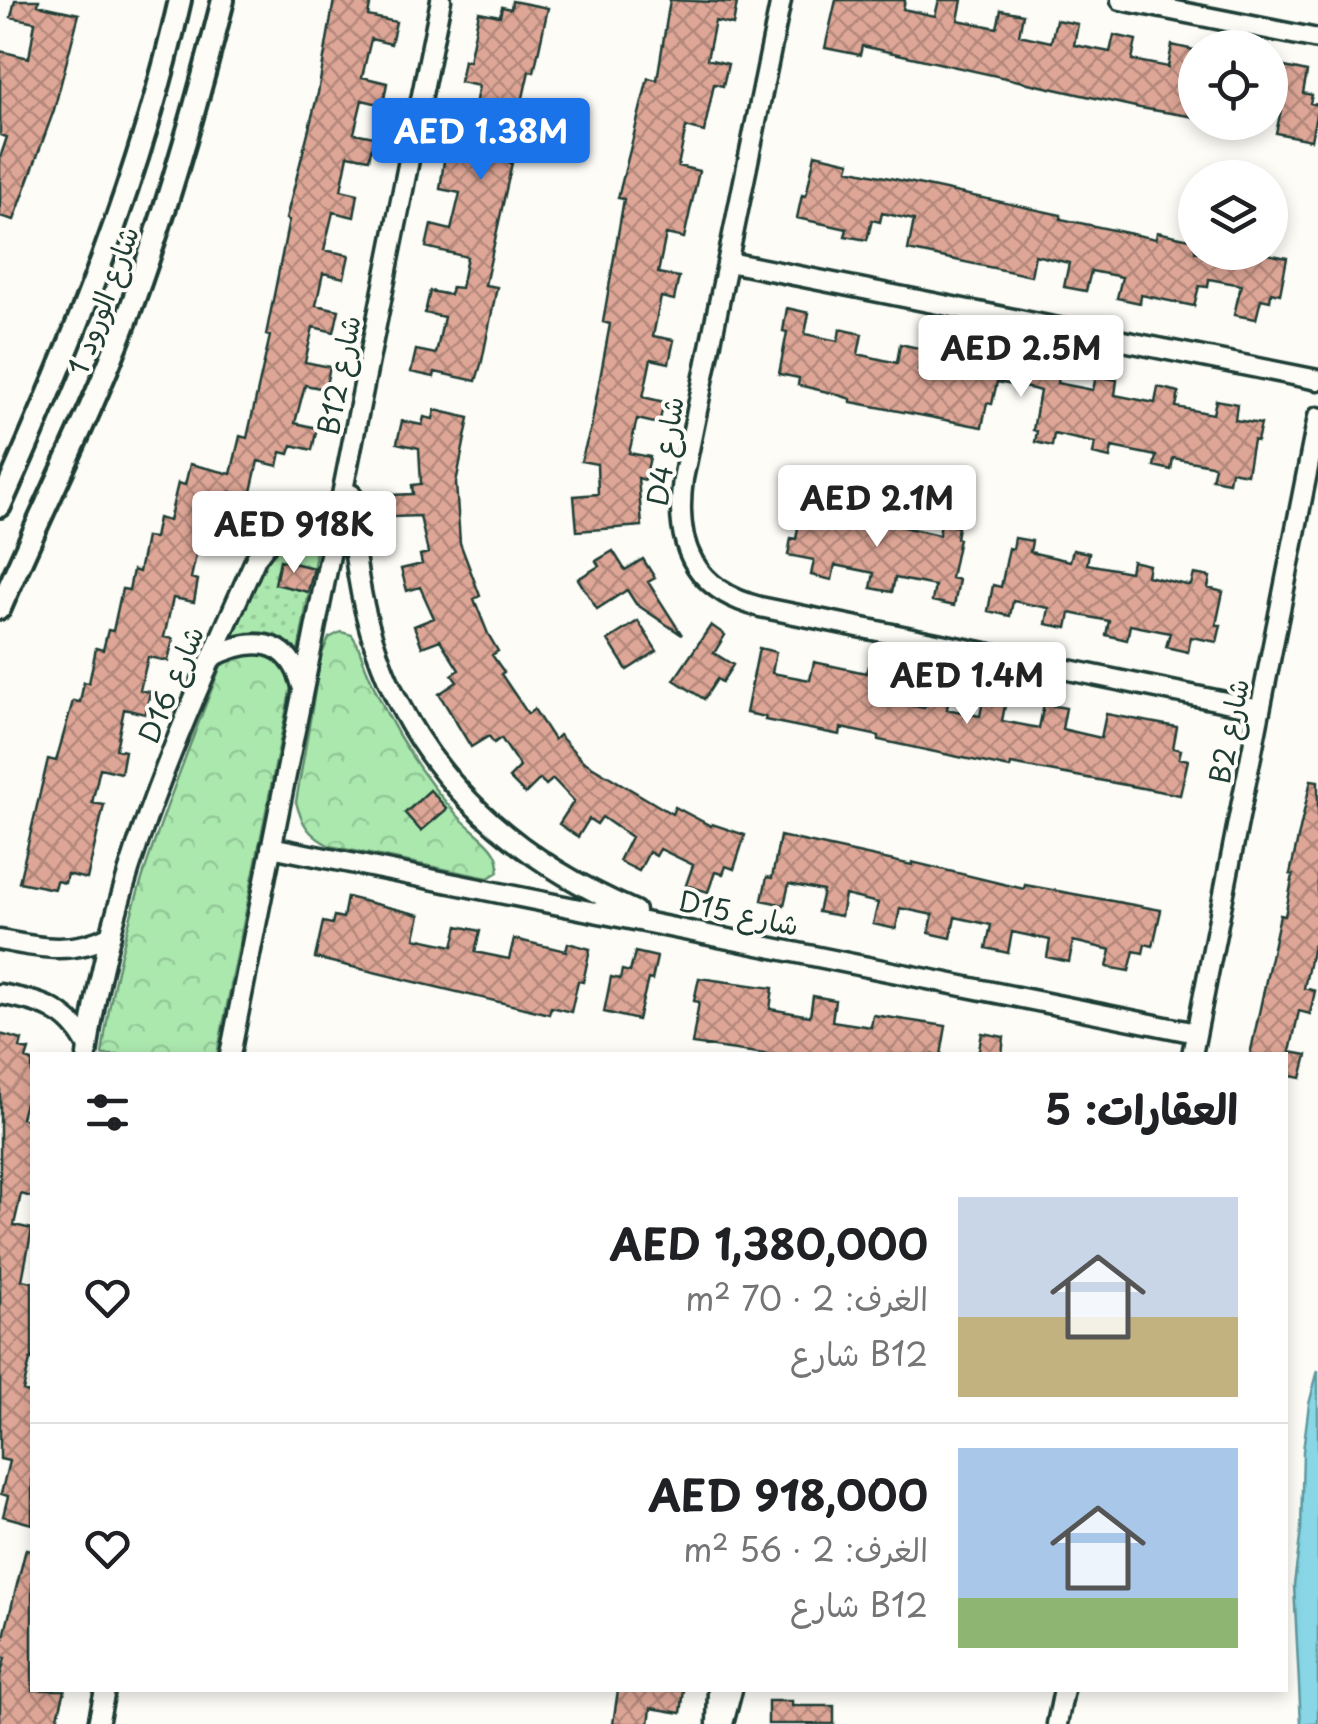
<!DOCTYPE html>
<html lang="ar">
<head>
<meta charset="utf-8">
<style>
	body { margin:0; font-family:"Playpen Sans","Playpen Sans Arabic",sans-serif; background:#f6f6f6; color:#202124; direction:rtl; height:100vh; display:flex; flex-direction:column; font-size:38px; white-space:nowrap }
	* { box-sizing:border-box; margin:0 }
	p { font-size:32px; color:#757577 }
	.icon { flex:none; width:55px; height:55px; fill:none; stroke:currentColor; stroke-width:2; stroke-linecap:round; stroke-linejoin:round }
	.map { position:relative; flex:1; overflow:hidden; direction:ltr }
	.details { position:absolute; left:30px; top:1052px; width:1258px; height:640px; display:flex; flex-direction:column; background:#fff; border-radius:0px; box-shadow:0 5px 15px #0003; direction:rtl }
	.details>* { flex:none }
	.tools { position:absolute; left:1178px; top:30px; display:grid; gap:20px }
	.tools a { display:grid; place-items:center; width:110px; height:110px; border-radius:50%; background:#fff; box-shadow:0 5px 15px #0003; font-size:50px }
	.price { position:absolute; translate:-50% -85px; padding:0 22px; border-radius:10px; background:#fff; color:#222; font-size:32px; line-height:65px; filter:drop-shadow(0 2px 5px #0008) }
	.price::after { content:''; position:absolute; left:50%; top:60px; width:30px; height:22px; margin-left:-15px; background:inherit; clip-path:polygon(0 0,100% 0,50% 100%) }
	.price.active { background:#1a73e8; color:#fff }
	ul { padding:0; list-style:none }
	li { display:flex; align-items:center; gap:30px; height:250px; padding:0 50px }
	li+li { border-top:2px solid #e0e0e0 }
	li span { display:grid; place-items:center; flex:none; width:280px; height:200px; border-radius:0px; color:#555 }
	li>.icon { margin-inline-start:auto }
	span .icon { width:120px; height:120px; fill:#fffc; stroke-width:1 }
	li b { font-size:42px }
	h2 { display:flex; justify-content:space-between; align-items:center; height:120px; padding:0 50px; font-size:42px }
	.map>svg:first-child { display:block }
	.grass { fill:url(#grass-dots); stroke:#649271; stroke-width:2.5 }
	.forest { fill:url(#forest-crowns); stroke:#649271; stroke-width:2.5 }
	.water { fill:#88d6e6; stroke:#5e999f; stroke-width:2.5 }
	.building { fill:url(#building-cross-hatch); stroke:#1f3d34; stroke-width:2.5 }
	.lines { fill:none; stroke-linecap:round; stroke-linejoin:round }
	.minor-casing { stroke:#1f3d34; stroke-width:25 }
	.tertiary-casing { stroke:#1f3d34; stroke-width:28 }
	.minor { stroke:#fdfcf7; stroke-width:18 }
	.tertiary { stroke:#fdfcf7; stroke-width:20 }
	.labels { text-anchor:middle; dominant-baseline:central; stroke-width:8; stroke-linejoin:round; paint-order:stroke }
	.street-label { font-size:28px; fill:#1f3d34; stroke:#fdfcf7 }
</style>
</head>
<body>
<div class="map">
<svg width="1318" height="1724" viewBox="0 0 1318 1724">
	<defs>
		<pattern id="grass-dots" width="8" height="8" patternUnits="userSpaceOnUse" patternTransform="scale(2.5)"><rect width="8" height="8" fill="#aae8ae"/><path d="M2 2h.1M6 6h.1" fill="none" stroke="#92c896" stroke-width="1.8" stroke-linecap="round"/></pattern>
		<pattern id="forest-crowns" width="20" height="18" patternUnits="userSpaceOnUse" patternTransform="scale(2.5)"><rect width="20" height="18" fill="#aae8ae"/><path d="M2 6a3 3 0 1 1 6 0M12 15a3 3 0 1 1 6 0" fill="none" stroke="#92c896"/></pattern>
		<pattern id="building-cross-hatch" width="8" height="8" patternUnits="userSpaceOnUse" patternTransform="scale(2.5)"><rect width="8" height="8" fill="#dea696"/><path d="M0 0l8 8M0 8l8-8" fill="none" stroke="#b3887b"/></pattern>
	</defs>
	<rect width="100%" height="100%" fill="#fdfcf7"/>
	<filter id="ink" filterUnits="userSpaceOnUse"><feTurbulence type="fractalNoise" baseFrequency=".01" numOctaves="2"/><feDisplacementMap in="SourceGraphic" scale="20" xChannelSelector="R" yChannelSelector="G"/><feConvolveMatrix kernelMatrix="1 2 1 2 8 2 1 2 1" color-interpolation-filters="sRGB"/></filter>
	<g filter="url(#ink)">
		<path class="grass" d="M303,525L321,526L298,653C277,628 252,628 223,640L278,541Z"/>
		<path class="forest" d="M341,632L352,635L357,643C378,706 414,769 460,818C475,834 504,849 498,872L488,878L330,846C309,835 302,825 296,802L321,656L329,638Z
			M251,652C274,657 286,663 291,687L217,1055H102C119,918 172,791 222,663Z"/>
		<path class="water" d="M1318,1370V1724H1301L1294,1585L1301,1530L1303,1451L1309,1404Z"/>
		<path class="building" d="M15,0H39L38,5L79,14L54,110L14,220L0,216V158L7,137L0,135V51L29,58L35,22L11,17Z
			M334,0H371L368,16L396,22L391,44L371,39L362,77L387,83L383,105L362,100L354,133L374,137L369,159L348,155L341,190L358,194L354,217L333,212L324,250L349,255L344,278L323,273L316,305L339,310L334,332L313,327L305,362L330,367L325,389L305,385L295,423L317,428L312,450L292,445L289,454L281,452L278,466L258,461L250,496L230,492L219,550L198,546L191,578L198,580L194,602L173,598L164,637L173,639L168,661L148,657L140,690L150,692L145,714L124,709L116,749L125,751L121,773L100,768L92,803L104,805L87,879L67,874L65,883L56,881L54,889L19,882L48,759L56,761L73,701L80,702L84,682L89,683L96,648L103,650L108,630L113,631L122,589L129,590L133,570L139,572L146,537L154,538L158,518L169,521L178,483L185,485L190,464L231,474L240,436L247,438L270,336L266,335L289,220L286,219L318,93Z
			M670,0L737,3L733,25L715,21L707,59L728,64L723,86L714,84L704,132L686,127L678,166L699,171L684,238L666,234L658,273L679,277L674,300L661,297L653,336L674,340L669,363L651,359L643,397L664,402L659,424L637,419L629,453L650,457L645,480L638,478L642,526L577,531L574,496L598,494L597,464L581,461L591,427L610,324L603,322L624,199L618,198L648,78L657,80Z
			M836,0H905L903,9L935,16L939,0H962L958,20L997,28L1001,10L1023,14L1019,35L1051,42L1056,20L1078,24L1074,45L1110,52L1114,35L1136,40L1132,60L1168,67L1172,45L1194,50L1190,71L1195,72V117L1140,108L862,46L860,55L825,48Z
			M512,1L548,8L534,72L529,71L516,129L508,162L512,163L485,285L497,287L482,361L476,381L435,372L434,377L411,372L416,350L436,354L444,317L425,313L430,291L450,295L452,287L461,288L467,257L426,247L431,225L451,230L460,193L440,189L450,118L471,123L479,86L460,82L464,60L469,61L479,12L500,16L502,7L511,9Z
			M1285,67L1307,72L1303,93L1312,95L1310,103L1318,105L1311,140L1276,133L1285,91L1280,90Z
			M815,154L850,162L848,169L1061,215V219L1156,239L1157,232L1195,240V252H1258L1287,258L1280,294L1271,292L1270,301L1261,299L1256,319L1234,315L1241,285L1209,279L1208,287L1199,286L1194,306L1141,295L1140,303L1117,298L1122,277L1091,271L1086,291L1064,287L1069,263L1035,255L1031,276L908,250L914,220L882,213L880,222L872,220L867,240L845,236L847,229L797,218L802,195L806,196Z
			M787,308L809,313L805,334L838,341L840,329L862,334L858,354L897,363L900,344L923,349L918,370L951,376L956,354L1004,364L1007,349L1031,353L1029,362L1060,368L1057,383L1093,390L1096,376L1117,380L1115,395L1155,403L1158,387L1179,392L1176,407L1213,414L1216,400L1237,404L1235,420L1261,424L1257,441L1253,440L1247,474L1231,471L1229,482L1212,479L1215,467L1211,465L1173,458L1171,470L1154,466L1156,456L1112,447L1110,458L1093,454L1095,443L1054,434L1052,446L1035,442L1037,431L1033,430L1040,391L1033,389L997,382L992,404L987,403L982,427L851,402V399L832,393L798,385L799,378L779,374L787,332L783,331Z
			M435,410L469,418L456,483L460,543L480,596L474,599L488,634L498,651L492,655L504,672L501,674L528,714L534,709L554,740L559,735L583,761L672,814L675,807L711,826L712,824L745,835L734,869L726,866L723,874L715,872L708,892L686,885L693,865L660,849L656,856L649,852L639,871L619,861L631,837L602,817L597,824L589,819L578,837L559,824L574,801L553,779L546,785L540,779L525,794L509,778L520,767L501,738L494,743L489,736L471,747L439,694L457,682L452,675L459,670L440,640L422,647L414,626L434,618L420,587L407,591L401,569L422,564L420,555L428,553L420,516L392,517L391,495L413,494L412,485L421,484L419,448L397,443L402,421L422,425L424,417L433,419Z
			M820,498L836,501L834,513L878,522L880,510L897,514L894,525L939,535L941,523L958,527L956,538L959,539L951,578L959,580L954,606L932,601L935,586L895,578L892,592L871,588L874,573L835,565L832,580L811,575L814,560L788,555L791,538L796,539L802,506L817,509Z
			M1015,538L1032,541L1030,552L1070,561L1073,550L1089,553L1087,564L1130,572L1132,561L1149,565L1147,576L1187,585H1191L1194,574L1210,577L1208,588L1223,592L1216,625H1221L1217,642L1191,637L1188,652L1166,647L1170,633L1130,625L1127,640L1106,635L1109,621L1070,613L1067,628L1046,624L1049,608L1013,601L1010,616L988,611L993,585L1001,587L1009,548L1013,549Z
			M613,551L625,570L643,559L655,578L648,582L682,635L636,604L627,590L597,609L578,579L599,566L596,561Z
			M280,560L314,568L308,592L275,584Z
			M638,621L657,651L627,670L608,640Z
			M711,625L725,635L714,653L733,665L722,682L717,679L704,699L674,680Z
			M759,648L776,652L772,673L810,680L814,662L866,673L868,666L890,671L886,692L894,694L893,702L924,708L929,683L951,688L947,709L980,716L984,696L1006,700L1002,721L1039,728L1044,704L1066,708L1062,729L1101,738L1106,714L1177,727L1173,748L1181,750L1179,758L1188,760L1180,795L1011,764L1010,768L879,740V736L841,728L840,735L765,720L766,717L746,713Z
			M1311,780L1318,781V947L1313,946L1304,988L1315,991L1310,1014L1299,1011L1290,1052L1307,1055L1301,1078L1285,1075V1055H1250L1280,915L1285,916L1293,875L1290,874Z
			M430,790L447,809L421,831L405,813Z
			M780,836L912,865V862L1024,889L1025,885L1161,910L1153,946L1145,944L1143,953L1134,951L1129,971L1107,967L1111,950L1073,941L1069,962L1047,957L1050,940L1012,932L1008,953L986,948L991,925L955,917L951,938L929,933L933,915L900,908L896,929L873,924L878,903L845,895L841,916L818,912L823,891L789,884L784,905L762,900L767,877L772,878Z
			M347,897L420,915L415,938L453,946L458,926L480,931L475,952L509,959L514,939L566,951L568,943L590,949L583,982L578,981L571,1012L551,1007L549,1014L315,958L323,922L332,924L334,916L343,918Z
			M635,952L657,957L652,980L648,979L638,1020L604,1012L611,977L620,979L622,970L630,972Z
			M699,978L773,988L770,1009L810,1016L813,996L835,1000L832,1021L871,1027L873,1015L946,1026L941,1055H772L692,1044L699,1002L694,1001Z
			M982,1033L1004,1037L1002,1055H978Z
			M0,1034L22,1040L20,1048L29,1050L26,1059L32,1061V1084L30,1083L21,1118L32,1121V1197L21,1194L14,1225L32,1229L22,1280L32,1282V1360H30L23,1391L32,1394V1524L3,1516L8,1496L1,1494L9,1461L0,1459Z
			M26,1549L32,1550V1690H65L56,1724H0V1677L5,1658L0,1657V1652Z
			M618,1690H684L681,1713L651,1708L649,1724H613Z
			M768,1701H792V1706H834V1724H768Z"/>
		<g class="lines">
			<defs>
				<path id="minor" d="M781,0L683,479C674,544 693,590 760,607L1260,709
					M1121,0L1318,39
					M729,262L1318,380
					M351,494C354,695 452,832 635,911
					M212,657C251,637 289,636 302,686
					M271,847L1196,1033
					M0,940C40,948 73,955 111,935
					M0,994C40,1002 69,1008 88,1047
					M87,1055C109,880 185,717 256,558C278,526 304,511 341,503
					M230,1055L441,0
					M1192,1055L1318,417
					M98,1724L105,1690
					M717,1724L718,1690
					M723,1724L732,1690
					M1057,1724L1064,1690"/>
				<path id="tertiary" d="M0,506C73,343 141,175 180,0
					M0,608C41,512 89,419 126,321C165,217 196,108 223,0"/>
			</defs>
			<use href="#minor" class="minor-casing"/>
			<use href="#tertiary" class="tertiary-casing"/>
			<use href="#minor" class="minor"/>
			<use href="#tertiary" class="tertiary"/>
		</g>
	</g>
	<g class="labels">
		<g class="street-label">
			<text transform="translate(102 300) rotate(-70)">شارع الورود 1</text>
			<text transform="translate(338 375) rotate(-79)">B12 شارع</text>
			<text transform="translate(664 451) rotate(-81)">D4 شارع</text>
			<text transform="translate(170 684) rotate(-67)">D16 شارع</text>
			<text transform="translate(1228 731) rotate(-79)">B2 شارع</text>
			<text transform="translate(739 912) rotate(12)">D15 شارع</text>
		</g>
	</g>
</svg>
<div class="tools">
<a><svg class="icon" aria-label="locate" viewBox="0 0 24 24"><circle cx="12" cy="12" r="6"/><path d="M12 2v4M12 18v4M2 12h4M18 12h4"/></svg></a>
<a><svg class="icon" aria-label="layers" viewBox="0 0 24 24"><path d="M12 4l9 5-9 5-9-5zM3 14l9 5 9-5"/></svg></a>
</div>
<b class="price active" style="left:481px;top:183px">AED 1.38M</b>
<b class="price" style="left:1021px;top:400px">AED 2.5M</b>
<b class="price" style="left:877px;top:550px">AED 2.1M</b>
<b class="price" style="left:294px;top:576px">AED 918K</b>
<b class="price" style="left:967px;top:727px">AED 1.4M</b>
<section class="details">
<h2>العقارات: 5<svg class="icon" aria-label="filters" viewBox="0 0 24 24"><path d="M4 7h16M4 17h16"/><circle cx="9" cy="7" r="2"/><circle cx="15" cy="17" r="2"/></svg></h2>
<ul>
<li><span style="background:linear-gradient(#c9d6e8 60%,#c2b280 0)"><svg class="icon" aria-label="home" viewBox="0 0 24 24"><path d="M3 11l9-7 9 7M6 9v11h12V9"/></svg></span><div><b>AED 1,380,000</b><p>الغرف: 2 · 70 m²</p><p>B12 شارع</p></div><svg class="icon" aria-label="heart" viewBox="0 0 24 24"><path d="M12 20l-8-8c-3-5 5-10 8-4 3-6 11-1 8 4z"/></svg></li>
<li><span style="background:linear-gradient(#a9c7e8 75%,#8fb573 0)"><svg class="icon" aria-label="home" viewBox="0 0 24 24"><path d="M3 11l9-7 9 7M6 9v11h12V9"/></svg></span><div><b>AED 918,000</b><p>الغرف: 2 · 56 m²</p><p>B12 شارع</p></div><svg class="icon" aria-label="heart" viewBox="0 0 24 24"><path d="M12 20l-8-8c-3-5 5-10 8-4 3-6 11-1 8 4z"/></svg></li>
</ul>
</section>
</div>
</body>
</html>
